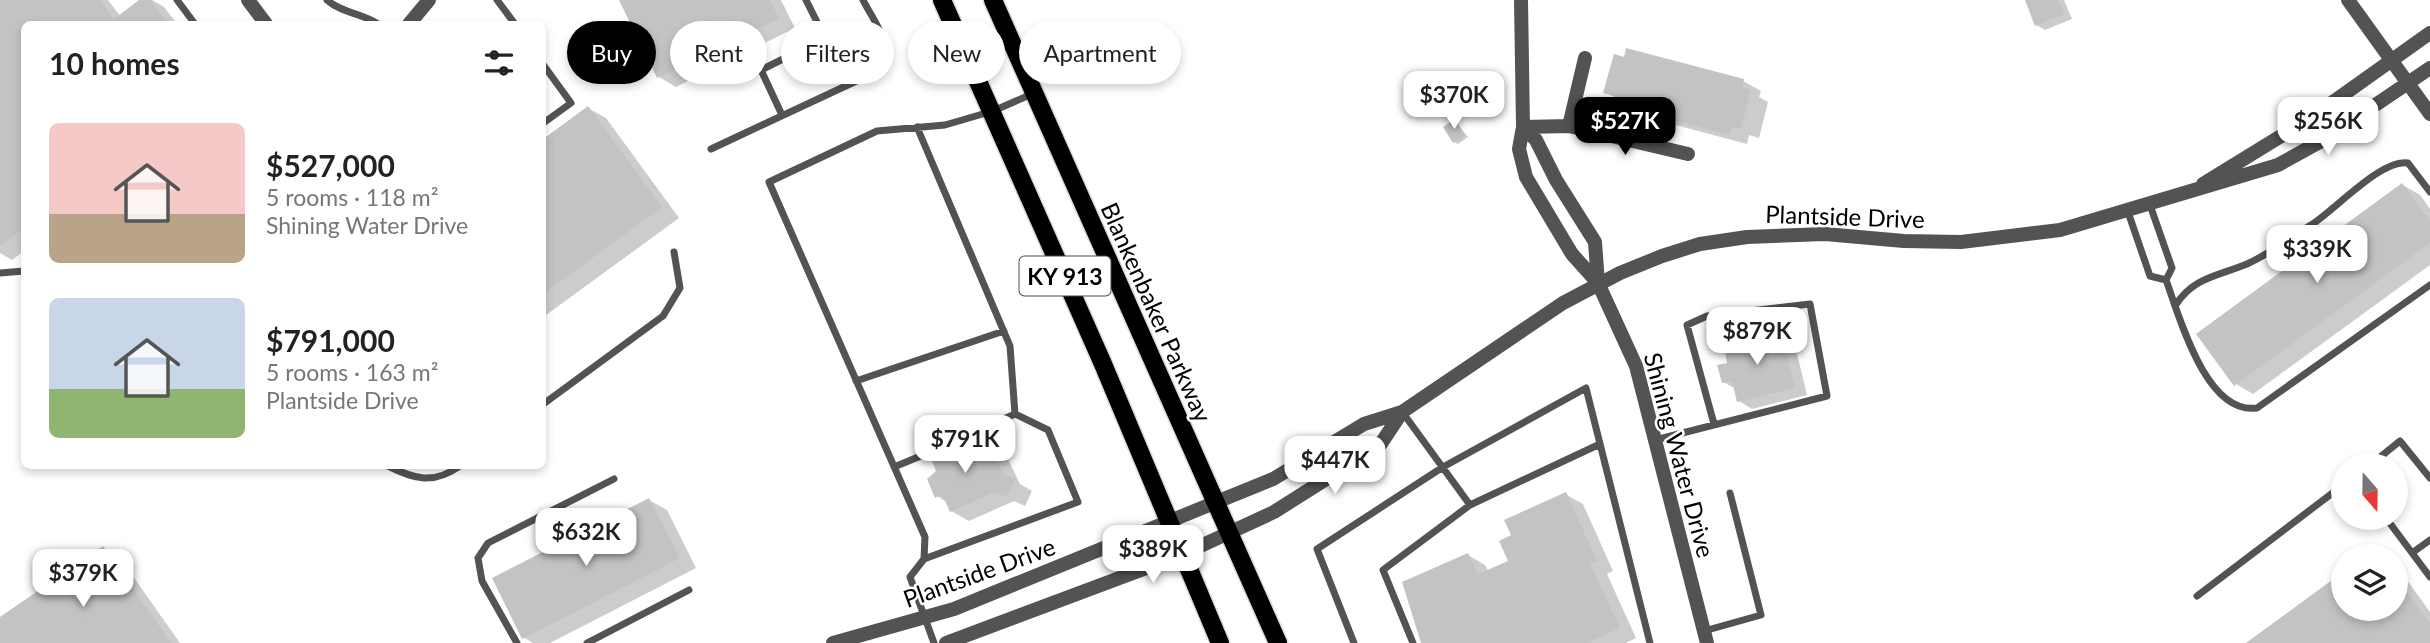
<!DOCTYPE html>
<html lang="en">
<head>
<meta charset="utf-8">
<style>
	body { margin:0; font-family:Lato,sans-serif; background:#f6f6f6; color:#222; height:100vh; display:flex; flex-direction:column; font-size:26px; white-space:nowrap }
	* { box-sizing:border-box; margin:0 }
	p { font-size:23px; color:#767676 }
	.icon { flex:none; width:38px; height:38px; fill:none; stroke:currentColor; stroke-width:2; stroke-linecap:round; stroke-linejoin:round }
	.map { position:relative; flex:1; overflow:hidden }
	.panel { position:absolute; left:21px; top:21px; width:525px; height:448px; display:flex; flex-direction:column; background:#fff; border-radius:10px; box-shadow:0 4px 10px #0003 }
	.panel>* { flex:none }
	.hud { position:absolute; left:567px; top:21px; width:665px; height:63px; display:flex; gap:14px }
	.needle { width:46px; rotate:160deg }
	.controls { position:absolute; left:2331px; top:453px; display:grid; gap:14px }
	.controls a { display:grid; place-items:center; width:77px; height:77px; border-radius:50%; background:#fff; box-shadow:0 4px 10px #0003; font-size:35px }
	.price { position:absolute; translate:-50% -60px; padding:0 16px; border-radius:14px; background:#fff; color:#222; font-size:23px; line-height:46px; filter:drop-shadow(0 2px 4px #0008) }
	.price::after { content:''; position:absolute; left:50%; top:42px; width:21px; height:16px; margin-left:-10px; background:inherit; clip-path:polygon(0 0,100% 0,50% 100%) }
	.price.active { background:#000; color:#fff }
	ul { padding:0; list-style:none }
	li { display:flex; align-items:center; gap:21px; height:175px; padding:0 28px }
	li span { display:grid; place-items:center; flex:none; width:196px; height:140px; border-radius:10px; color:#555 }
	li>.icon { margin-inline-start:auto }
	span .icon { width:84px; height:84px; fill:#fffc; stroke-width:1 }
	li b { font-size:30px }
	h2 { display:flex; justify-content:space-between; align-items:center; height:84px; padding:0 28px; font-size:30px }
	.pill { padding:0 24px; border-radius:32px; background:#fff; box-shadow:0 4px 10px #0003; font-size:24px; line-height:63px }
	.pill.active { background:#000; color:#fff }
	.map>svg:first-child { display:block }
	.shadow { fill:#0003 }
	.building { fill:#c3c3c3 }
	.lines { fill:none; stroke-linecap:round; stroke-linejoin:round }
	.primary-casing { stroke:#dbdbdb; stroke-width:21 }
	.service { stroke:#535353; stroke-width:7 }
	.minor { stroke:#535353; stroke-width:14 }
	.tertiary { stroke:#535353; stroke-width:14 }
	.primary { stroke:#000; stroke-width:18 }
	.labels { text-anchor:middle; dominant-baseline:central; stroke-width:5; stroke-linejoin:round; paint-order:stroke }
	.shield { fill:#fff; stroke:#4c4c4c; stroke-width:2 }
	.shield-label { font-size:23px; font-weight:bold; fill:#000 }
	.street-label { font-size:24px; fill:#000; stroke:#fff }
</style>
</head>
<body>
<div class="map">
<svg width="2430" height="643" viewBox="0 0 2430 643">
	<rect width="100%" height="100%" fill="#fff"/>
	<path class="shadow" d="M0,0H108L120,16L142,0H152L164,7L177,24H24V251L12,260L0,253Z
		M621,0H781L795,28L676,87L659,77Z
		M2037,0H2064L2072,19L2045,30L2036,25Z
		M1743,81L1761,91L1759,97L1768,102L1759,138L1749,135L1747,144L1631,113L1614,102L1615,97L1605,92Z
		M588,108L606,118L679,218L542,318V142Z
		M1455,121L1468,137L1458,144L1454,142Z
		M2403,185L2420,195L2430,209V265L2253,394L2236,384Z
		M1781,334L1794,341L1807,395L1752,409L1739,401L1736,389L1723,382L1730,364Z
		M952,434L970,444L968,453L974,457L991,449L1008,459L1020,484L1032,491L1025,506L1014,501L969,521L951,511L948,503L937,496L939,472Z
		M1565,494L1583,504L1613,571L1607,574L1636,638L1626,643H1424L1468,555L1485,565L1488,571L1510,561L1514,536Z
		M649,500L667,510L696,568L550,643H533L523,637Z
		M103,548L120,558L180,643H0V620Z
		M2375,551L2385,556H2367Z
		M2396,565L2430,612V643H2249L2343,574V609H2396Z"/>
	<path class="building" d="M0,0H100L114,19L139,0H150L168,24H24V228L0,246Z
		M619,0H770L779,18L657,78Z
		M2025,0H2058L2064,14L2035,26Z
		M1626,48L1744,79L1742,87L1751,90L1741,129L1731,127L1729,135L1612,103L1614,96L1603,93L1614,54L1624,57Z
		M588,106L662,207L542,295V140Z
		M1455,119L1465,135L1453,143L1443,127Z
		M2402,183L2430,221V243L2234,386L2196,334Z
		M1781,332L1795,388L1737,402L1732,381L1722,383L1717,365L1727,363L1724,346Z
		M953,433L951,443L959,446L965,459L991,447L1003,474L1015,479L1007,497L995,492L950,512L942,494L935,498L927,479L936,471L931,458L934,451L925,445Z
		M1566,492L1597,561L1590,564L1620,628L1587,643H1421L1402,582L1468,553L1478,574L1508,561L1499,541L1511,535L1504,520Z
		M649,498L680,558L522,639L492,578Z
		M103,546L171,643H0V617Z
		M2343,572V609H2396V577L2430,624V643H2246Z"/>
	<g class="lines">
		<defs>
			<path id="primary" d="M942,0L1103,364L1220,643
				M993,0L1278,643"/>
		</defs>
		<use href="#primary" class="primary-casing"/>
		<path class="service" d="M177,0L195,24
			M327,0C342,13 361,13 378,24
			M497,0L515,24
			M806,0L848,84
			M542,63L571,103L542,124
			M782,115L761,70L825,38
			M917,127L1010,346L1015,414L1048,430L1078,502L924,559
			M711,149L880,70C895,45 875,24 863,0
			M2128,212L2150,276L2166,280L2172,268L2150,205
			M0,273L24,271
			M2166,280C2180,318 2206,415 2257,408L2430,285
			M2175,306C2193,277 2218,276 2247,264C2269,254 2291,238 2311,225C2335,210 2382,158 2408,163L2430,192
			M856,381L1004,331
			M542,405L663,316L680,288L674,252
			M1403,413L1470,505L1383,570L1413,643
			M956,440L1015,414
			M1655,440L1827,396L1810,304L1707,316L1687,325L1714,424
			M388,466C414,479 433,485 460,466
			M2369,466L2400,441L2430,478
			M894,467L928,453
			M1470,505L1600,444
			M2386,518L2430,577
			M2412,553L2430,540
			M2197,596L2343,485
			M1704,631L1761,615L1730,493
			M517,643L482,581L478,558L488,543L614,479
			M587,643L689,590
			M934,643L910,577L924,559L925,537L769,182L877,131L945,125L993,111L1032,94
			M1354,643L1317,549L1443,467L1586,388L1650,643"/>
		<path class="minor" d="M248,0L266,24
			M1521,0L1523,127L1519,149L1526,177L1572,254L1598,283L1636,366L1707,643
			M2348,0L2430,114
			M409,24L429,0
			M1569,126L1688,154
			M1523,127L1536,140L1556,180L1595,242L1598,283
			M1523,127L1569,126L1585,58"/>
		<path class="tertiary" d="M2203,184L2312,117L2430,33
			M833,643L954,609L1273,479L1364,424L1402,412L1563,303L1620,273L1662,256L1700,244L1747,237L1825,234L1904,241L1961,242L2060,230L2278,165L2325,139L2430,68
			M946,643L1181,555L1274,512L1380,445L1402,412"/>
		<use href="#primary" class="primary"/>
	</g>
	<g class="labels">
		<rect class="shield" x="1019.5" y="256.5" width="91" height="39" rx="5"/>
		<g class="shield-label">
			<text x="1065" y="276">KY 913</text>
		</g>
		<g class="street-label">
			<text transform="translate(1845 216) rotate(2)">Plantside Drive</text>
			<text transform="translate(1157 312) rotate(66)">Blankenbaker Parkway</text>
			<text transform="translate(1680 455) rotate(75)">Shining Water Drive</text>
			<text transform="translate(979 572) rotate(-20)">Plantside Drive</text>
		</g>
	</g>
</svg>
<div class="controls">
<a><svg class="needle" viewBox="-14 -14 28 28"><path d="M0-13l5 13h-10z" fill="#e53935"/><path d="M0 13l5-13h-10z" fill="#767676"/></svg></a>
<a><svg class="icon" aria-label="layers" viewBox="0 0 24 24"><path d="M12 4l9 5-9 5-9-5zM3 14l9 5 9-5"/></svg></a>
</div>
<b class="price" style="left:1454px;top:131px">$370K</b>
<b class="price active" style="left:1625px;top:157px">$527K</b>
<b class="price" style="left:2328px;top:157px">$256K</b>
<b class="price" style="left:2317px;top:285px">$339K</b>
<b class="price" style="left:1757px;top:367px">$879K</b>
<b class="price" style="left:965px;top:475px">$791K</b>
<b class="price" style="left:1335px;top:496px">$447K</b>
<b class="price" style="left:586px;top:568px">$632K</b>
<b class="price" style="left:1153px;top:585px">$389K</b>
<b class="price" style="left:83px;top:609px">$379K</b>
<div class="hud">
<a class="pill active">Buy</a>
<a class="pill">Rent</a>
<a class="pill">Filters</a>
<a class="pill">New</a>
<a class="pill">Apartment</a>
</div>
<section class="panel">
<h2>10 homes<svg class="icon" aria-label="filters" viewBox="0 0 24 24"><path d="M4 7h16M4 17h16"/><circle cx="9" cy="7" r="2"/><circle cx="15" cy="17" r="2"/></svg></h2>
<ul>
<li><span style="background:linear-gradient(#f6c9c9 65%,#b9a48a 0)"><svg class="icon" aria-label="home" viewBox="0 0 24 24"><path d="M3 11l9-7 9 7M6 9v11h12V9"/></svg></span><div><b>$527,000</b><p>5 rooms · 118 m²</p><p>Shining Water Drive</p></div></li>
<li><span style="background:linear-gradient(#c9d6e8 65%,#8fb573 0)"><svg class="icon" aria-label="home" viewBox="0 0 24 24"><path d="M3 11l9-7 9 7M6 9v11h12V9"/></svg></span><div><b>$791,000</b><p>5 rooms · 163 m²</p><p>Plantside Drive</p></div></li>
</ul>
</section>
</div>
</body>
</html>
